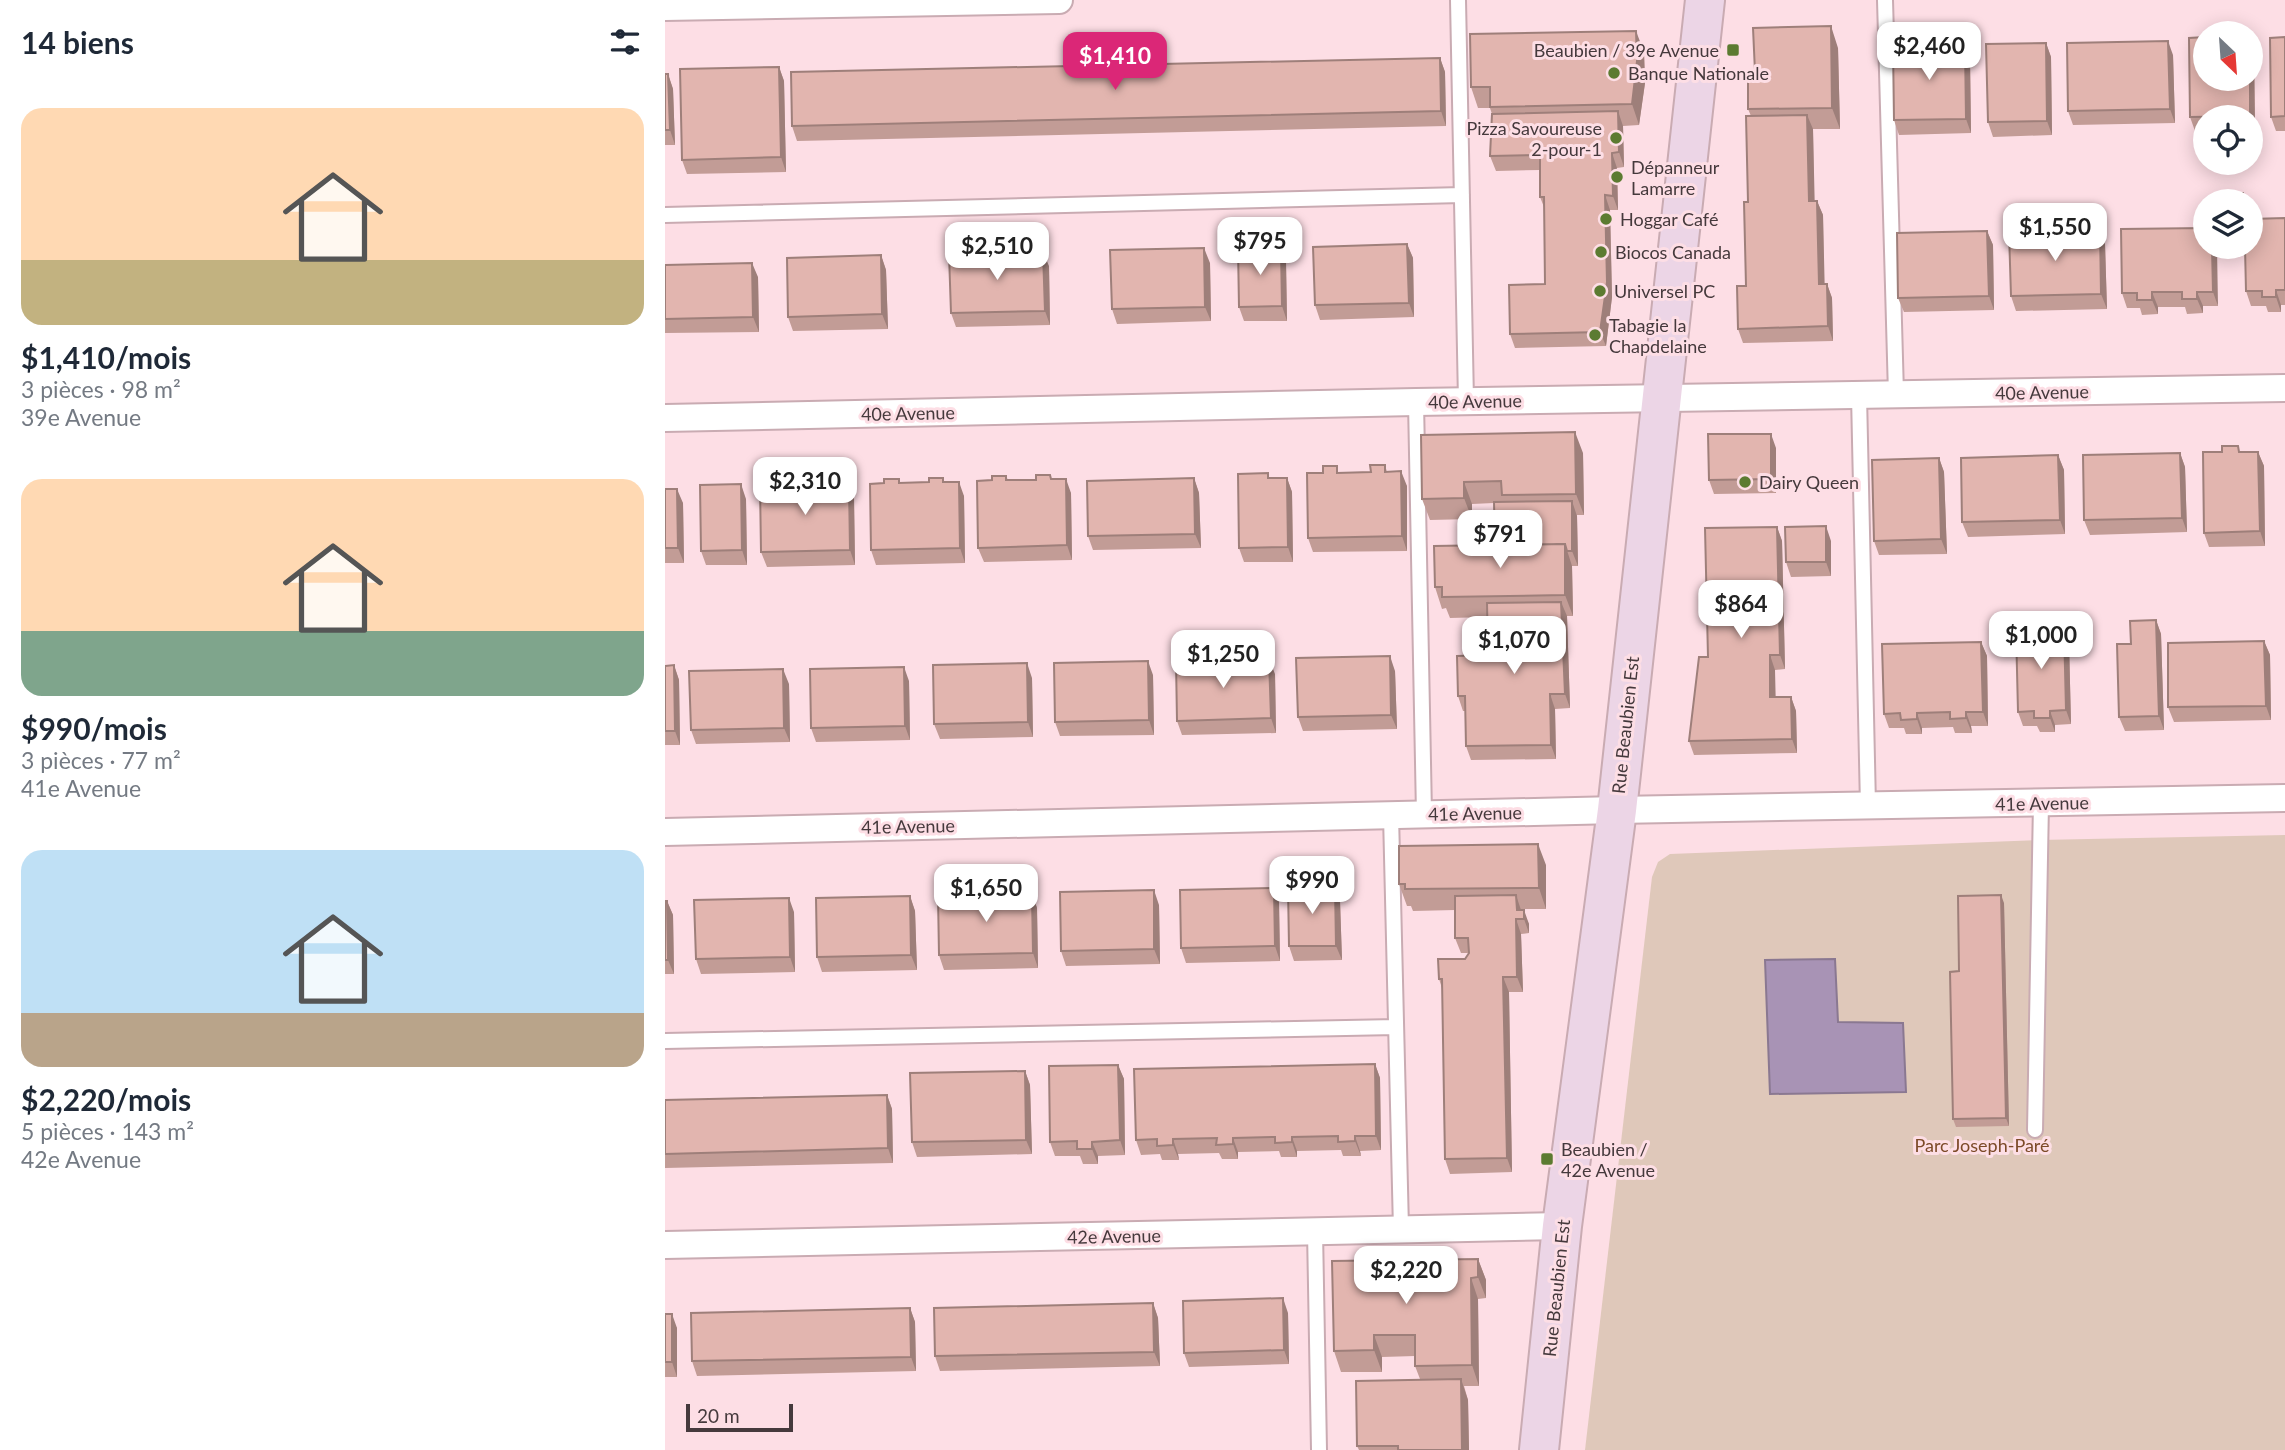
<!DOCTYPE html>
<html lang="fr">
<head>
<meta charset="utf-8">
<style>
	body { margin:0; font-family:Lato,sans-serif; background:#f2f2f3; color:#1f2937; height:100vh; display:flex; flex-direction:column; font-size:26px; white-space:nowrap }
	* { box-sizing:border-box; margin:0 }
	p { font-size:23px; color:#747a83 }
	.icon { flex:none; width:38px; height:38px; fill:none; stroke:currentColor; stroke-width:2; stroke-linecap:round; stroke-linejoin:round }
	.map { position:relative; flex:1; overflow:hidden }
	.sheet { display:flex; flex-direction:column; background:#fff; width:665px }
	.sheet>* { flex:none }
	.needle { width:46px; rotate:155deg }
	.tools { position:absolute; left:1528px; top:21px; display:grid; gap:14px }
	.tools a { display:grid; place-items:center; width:70px; height:70px; border-radius:50%; background:#fff; box-shadow:0 4px 18px #0003; font-size:35px }
	.scale { position:absolute; left:21px; bottom:18px; width:107px; box-sizing:border-box; padding-left:7px; border:4px solid #45393c; border-top:0; font-size:19px; line-height:24px; white-space:nowrap; color:#45393c; -webkit-text-stroke:5px #fddee5; paint-order:stroke }
	.price { position:absolute; translate:-50% -60px; padding:0 16px; border-radius:14px; background:#fff; color:#222; font-size:23px; line-height:46px; filter:drop-shadow(0 2px 4px #0008) }
	.price::after { content:''; position:absolute; left:50%; top:42px; width:21px; height:16px; margin-left:-10px; background:inherit; clip-path:polygon(0 0,100% 0,50% 100%) }
	.price.selected { background:#db2777; color:#fff }
	ul { padding:0; list-style:none }
	li { display:grid; align-content:center; gap:14px; height:371px; padding:0 21px }
	li span { display:grid; place-items:center; height:217px; border-radius:21px; color:#555 }
	li>.icon { margin-inline-start:auto }
	span .icon { width:126px; height:126px; fill:#fffc; stroke-width:1 }
	li b { font-size:30px }
	h2 { display:flex; justify-content:space-between; align-items:center; height:84px; padding:0 21px; font-size:30px }
	main { display:flex; flex:1; min-height:0 }
	.map>svg:first-child { display:block }
	.green { fill:#dfc8ba }
	.water { fill:#a893b5; stroke:#8a7891; stroke-width:2 }
	.lines { fill:none; stroke-linecap:round; stroke-linejoin:round }
	.lane-casing { stroke:#c9abb2; stroke-width:18 }
	.street-casing { stroke:#c9abb2; stroke-width:30 }
	.secondary-casing { stroke:#c9abb2; stroke-width:42 }
	.lane { stroke:#fff; stroke-width:14 }
	.street { stroke:#fff; stroke-width:26 }
	.secondary { stroke:#ecd5e6; stroke-width:38 }
	.wall { fill:#c29c96 }
	.shaded-wall { fill:#9e7f7a }
	.building { fill:#e2b5af; stroke:#9e7f7a; stroke-width:2 }
	.poi-dot { fill:#5c7b31; stroke:#fddee5; stroke-width:2.5 }
	.labels { text-anchor:middle; dominant-baseline:central; stroke-width:6; stroke-linejoin:round; paint-order:stroke }
	.poi-label { font-size:18px; fill:#45393c; stroke:#fddee5; text-anchor:start }
	.street-label { font-size:18px; fill:#45393c; stroke:#fddee5 }
	.park-label { font-size:18px; fill:#7c4a28; stroke:#fddee5 }
</style>
</head>
<body>
<main>
<section class="sheet">
<h2>14 biens<svg class="icon" aria-label="filters" viewBox="0 0 24 24"><path d="M4 7h16M4 17h16"/><circle cx="9" cy="7" r="2"/><circle cx="15" cy="17" r="2"/></svg></h2>
<ul>
<li><span style="background:linear-gradient(#ffd9b3 70%,#c2b280 0)"><svg class="icon" aria-label="home" viewBox="0 0 24 24"><path d="M3 11l9-7 9 7M6 9v11h12V9"/></svg></span><div><b>$1,410/mois</b><p>3 pièces · 98 m²</p><p>39e Avenue</p></div></li>
<li><span style="background:linear-gradient(#ffd9b3 70%,#7fa58c 0)"><svg class="icon" aria-label="home" viewBox="0 0 24 24"><path d="M3 11l9-7 9 7M6 9v11h12V9"/></svg></span><div><b>$990/mois</b><p>3 pièces · 77 m²</p><p>41e Avenue</p></div></li>
<li><span style="background:linear-gradient(#bfe0f5 75%,#b9a48a 0)"><svg class="icon" aria-label="home" viewBox="0 0 24 24"><path d="M3 11l9-7 9 7M6 9v11h12V9"/></svg></span><div><b>$2,220/mois</b><p>5 pièces · 143 m²</p><p>42e Avenue</p></div></li>
</ul>
</section>
<div class="map">
<svg width="1620" height="1450" viewBox="0 0 1620 1450">
	<rect width="100%" height="100%" fill="#fddee5"/>
	<path class="green" d="M1620,835V1450H920L987,877L993,862L1005,854L1374,840Z"/>
	<path class="water" d="M1170,959L1173,1022L1238,1023L1241,1092L1105,1094L1100,960Z"/>
	<g class="lines">
		<defs>
			<path id="lane" d="M793,0L801,401
				M1220,0L1231,394
				M0,215L797,195
				M1194,395L1203,806
				M751,402L759,814
				M726,815L736,1229
				M0,1041L731,1027
				M1370,1130L1376,803
				M650,1231L654,1450"/>
			<path id="street" d="M0,7L394,0
				M0,418L751,402L1620,388
				M0,832L952,810L1620,798
				M0,1245L897,1226"/>
			<path id="secondary" d="M874,1450L897,1226L952,810L1040,0"/>
		</defs>
		<use href="#lane" class="lane-casing"/>
		<use href="#street" class="street-casing"/>
		<use href="#secondary" class="secondary-casing"/>
		<use href="#lane" class="lane"/>
		<use href="#street" class="street"/>
		<use href="#secondary" class="secondary"/>
	</g>
	<path class="wall" d="M1620,37V131H1611L1606,117Z
		M1586,41L1589,51L1590,130H1586V117H1540V131H1530L1525,117L1586,79Z
		M1381,43L1386,57L1387,135L1328,137L1323,122Z
		M1300,45L1305,60L1306,133L1234,135L1229,120Z
		M1173,48L1175,129H1148L1149,201H1152L1158,215L1159,284H1162L1167,298L1168,341L1078,343L1073,329L1081,286L1086,116L1083,109L1090,72Z
		M979,52L980,83L974,125L958,126L959,167L952,168L953,210H945L947,297L941,346L850,348L845,334L880,284L879,207L875,197V170L831,171L825,156L827,114L825,108H813L806,87Z
		M1508,55L1510,123L1408,125L1403,111Z
		M775,58L780,72L781,126L132,141L127,126Z
		M114,67L119,81L121,172L22,174L17,160Z
		M0,74H3L8,89L10,145H0Z
		M1620,218V305H1616V312H1603L1601,306H1586L1581,291Z
		M1540,228L1553,306H1538V313L1522,314L1520,307H1493V314L1477,315L1475,308H1462L1457,293Z
		M1322,231L1328,245L1329,310L1239,312L1233,298Z
		M742,244L748,258L749,317L655,320L650,305Z
		M1440,244L1442,309L1351,311L1346,296Z
		M216,255L221,270L223,329L128,331L123,317Z
		M621,262L622,321H579L574,307Z
		M545,263L546,321L452,324L447,309Z
		M0,265L93,277L94,332L0,333Z
		M384,266L385,325L291,327L286,313Z
		M756,435L918,453L919,515H912L913,566H907L908,616H902L905,708L890,709L891,759L806,760L801,746L800,711H798L793,696L823,655L822,617L785,618L781,608L777,609L770,587L830,545L829,503L807,504V519L765,520L757,499Z
		M1111,448V493L1049,494L1044,480Z
		M1576,452H1593L1599,466L1600,546L1544,547L1539,533Z
		M1515,453L1520,467L1522,532L1425,535L1419,520Z
		M1393,455L1399,470L1400,534L1303,537L1297,522Z
		M1274,458L1279,472L1282,554L1214,555L1209,541Z
		M720,465L722,472L742,486V551L648,552L643,538L658,473L706,472Z
		M341,476L343,480L387,479L406,493L407,560L319,562L313,548L327,480Z
		M278,478L279,482L299,496L300,563L211,565L206,550L219,483L234,479L235,483L264,482Z
		M529,478L534,493L536,548L428,550L423,536Z
		M605,478H622L627,492L628,562H579L574,548Z
		M169,480L170,484L189,498L190,565L102,567L96,552L124,481L125,485L154,484Z
		M0,489L18,503L19,563H0Z
		M81,499L82,565H41L36,551Z
		M1112,527L1117,541L1120,669L1110,670V697H1126L1131,711L1132,753L1029,755L1024,741L1043,657Z
		M1166,541V576L1126,577L1121,562Z
		M1491,620L1496,634L1499,730L1460,731L1454,717L1466,644Z
		M1399,627L1404,642L1406,724L1390,725V732H1375L1372,726H1358L1353,712Z
		M1599,641L1605,655L1606,720L1509,722L1503,707Z
		M1316,642L1322,656L1323,726H1306L1307,733H1290L1288,727L1257,728V734H1241L1239,728H1224L1219,714Z
		M9,665L14,680L15,745H0V666Z
		M730,671L732,729L638,731L633,717Z
		M610,674L611,733L517,735L512,721Z
		M488,675L489,735L395,736L390,722Z
		M367,678L368,737L275,739L269,724Z
		M244,681L245,740L151,742L146,728Z
		M124,684L125,742L31,744L26,730Z
		M881,865V909H856L864,924V933L856,934L858,992H844L847,1172L785,1174L780,1159L777,988L774,979L800,959L804,953H796L790,938V910L748,911L746,906H742L734,884Z
		M609,888L614,902L615,961L521,963L516,948Z
		M367,894L372,908L373,968L279,970L274,955Z
		M245,896L250,911L252,970L157,972L152,957Z
		M0,901H2L8,915L9,974H0Z
		M675,901L677,960L629,961L624,946Z
		M1339,903L1344,1126L1291,1127L1288,1119Z
		M494,905L495,964L401,966L396,951Z
		M129,912L130,972L36,974L31,959Z
		M710,1064L715,1078L716,1150L695,1151L696,1156H678L676,1150L632,1151V1157H616L614,1151L573,1152V1159H557L554,1153L513,1154L514,1160H497L495,1154L476,1155L471,1140Z
		M453,1065L459,1079L460,1155L433,1156V1164H418L415,1156H390L385,1142Z
		M360,1071L365,1085L367,1154L252,1157L247,1142Z
		M222,1095L227,1109L228,1163L0,1168V1100Z
		M813,1259L821,1280V1298L813,1299L814,1386H799L803,1400L804,1450H694L692,1446L755,1379L750,1366V1356L717,1357V1372H676L669,1351Z
		M488,1303L493,1318L495,1366L275,1371L270,1356Z
		M245,1308L250,1322L251,1371L32,1376L27,1361Z
		M623,1313L624,1364L524,1367L519,1353Z
		M0,1314L12,1328V1377H0Z"/>
	<path class="shaded-wall" d="M1166,26L1173,48L1175,129L1167,108Z
		M971,31L979,52L980,83L974,125L967,104Z
		M1503,41L1508,55L1510,123L1505,109Z
		M1586,41L1589,51L1590,130L1585,116Z
		M1381,43L1386,57L1387,135L1382,121Z
		M1300,45L1305,60L1306,133L1301,119Z
		M775,58L780,72L781,126L776,111Z
		M114,67L119,81L121,172L116,157Z
		M3,74L8,89L10,145L5,130Z
		M953,111L958,126L959,167L954,152Z
		M1142,115L1148,129L1150,216L1144,201Z
		M947,153L952,168L953,210L948,196Z
		M940,195L945,210L947,297L941,346L935,332Z
		M1152,201L1158,215L1160,299L1154,284Z
		M1435,229L1440,244L1442,309L1436,294Z
		M1322,231L1328,245L1329,310L1324,296Z
		M742,244L748,258L749,317L744,303Z
		M1547,247H1552L1553,306L1548,292Z
		M539,248L545,263L546,321L540,307Z
		M616,248L621,262L622,321L617,306Z
		M378,252L384,266L385,325L380,311Z
		M216,255L221,270L223,329L217,314Z
		M87,263L93,277L94,332L88,317Z
		M1162,284L1167,298L1168,341L1163,326Z
		M1611,290L1616,305V312L1611,297Z
		M1487,292L1493,307V314L1487,300Z
		M1532,292L1538,306V313L1532,299Z
		M910,432L918,453L919,515L911,494Z
		M1106,434L1111,448V493L1106,479Z
		M1593,452L1599,466L1600,546L1595,531Z
		M1515,453L1520,467L1522,532L1517,518Z
		M1393,455L1399,470L1400,534L1395,520Z
		M1274,458L1279,472L1282,554L1276,539Z
		M736,471L742,486V551L737,536Z
		M529,478L534,493L536,548L530,534Z
		M622,478L627,492L628,562L623,547Z
		M401,479L406,493L407,560L402,545Z
		M294,482L299,496L300,563L295,548Z
		M799,482L807,504V519L799,498Z
		M76,484L81,499L82,565L77,550Z
		M184,484L189,498L190,565L185,550Z
		M12,489L18,503L19,563L13,548Z
		M907,501L912,516L913,566L907,551Z
		M1161,526L1166,541V576L1161,562Z
		M1112,527L1117,541L1120,669L1115,655Z
		M900,544L907,566L908,616L900,595Z
		M896,602L902,616L905,708L900,694Z
		M1491,620L1496,634L1499,730L1494,716Z
		M1399,627L1404,642L1406,724L1401,710Z
		M1599,641L1605,655L1606,720L1601,706Z
		M1316,642L1322,656L1323,726L1318,712Z
		M1105,655L1110,670L1111,712L1105,697Z
		M725,656L730,671L732,729L726,715Z
		M604,659L610,674L611,733L606,718Z
		M483,661L488,675L489,735L484,720Z
		M362,663L367,678L368,737L363,722Z
		M9,665L14,680L15,745L10,731Z
		M239,667L244,681L245,740L240,726Z
		M118,669L124,684L125,742L119,728Z
		M885,694L890,709L891,759L886,745Z
		M1126,697L1131,711L1132,753L1127,739Z
		M1385,711L1390,725V732L1385,718Z
		M1301,712L1306,726L1307,733L1301,718Z
		M1252,713L1257,728V734L1252,719Z
		M873,844L881,865V909L874,888Z
		M670,886L675,901L677,960L671,946Z
		M609,888L614,902L615,961L610,946Z
		M489,890L494,905L495,964L489,949Z
		M367,894L372,908L373,968L368,953Z
		M851,895L856,910H852Z
		M1336,895L1339,903L1344,1126L1341,1118Z
		M245,896L250,911L252,970L246,955Z
		M124,898L129,912L130,972L125,957Z
		M2,901L8,915L9,974L3,960Z
		M859,910L864,924V933L859,919Z
		M851,919L856,934L858,992L852,977Z
		M838,977L844,992L847,1172L842,1158Z
		M710,1064L715,1078L716,1150L711,1136Z
		M453,1065L459,1079L460,1155L455,1140Z
		M360,1071L365,1085L367,1154L361,1140Z
		M222,1095L227,1109L228,1163L223,1148Z
		M690,1136L695,1151L696,1156L690,1141Z
		M627,1137L632,1151V1157L627,1142Z
		M568,1138L573,1152V1159L568,1144Z
		M508,1139L513,1154L514,1160L508,1145Z
		M427,1142L433,1156V1164L427,1149Z
		M813,1259L821,1280V1298L813,1277Z
		M806,1278L813,1299L814,1386L807,1365Z
		M618,1298L623,1313L624,1364L619,1350Z
		M488,1303L493,1318L495,1366L489,1352Z
		M245,1308L250,1322L251,1371L246,1357Z
		M7,1314L12,1328V1377L7,1362Z
		M709,1335L717,1357V1372L709,1350Z
		M796,1379L803,1400L804,1450H797Z"/>
	<path class="building" d="M1166,26L1167,108L1083,109V72H1090L1088,28Z
		M971,31L972,61L967,104L825,107V87H806L805,34Z
		M1540,37V79H1585V116L1525,117L1524,38Z
		M1620,37V116L1606,117L1605,38Z
		M1503,41L1505,109L1403,111L1402,43Z
		M1381,43L1382,121L1323,122L1321,44Z
		M1300,45L1301,119L1229,120L1228,46Z
		M775,58L776,111L127,126L126,72Z
		M114,67L116,157L17,160L15,69Z
		M0,74H3L5,130H0Z
		M953,111L954,152L947,153L948,196L940,195L942,282L935,332L845,334L844,285L880,284L879,197H875V155L825,156L827,114Z
		M1142,115L1144,201H1152L1154,284H1162L1163,326L1073,329L1072,286H1081L1079,202H1083L1081,116Z
		M1559,193H1578V201H1559Z
		M1620,218V290H1611V297H1597V291H1581L1580,247H1586V219Z
		M1540,228V247H1547L1548,292H1532V299H1517V292H1487V300H1472V293H1457L1456,229Z
		M1435,229L1436,294L1346,296L1344,232Z
		M1322,231L1324,296L1233,298L1232,233Z
		M742,244L744,303L650,305L648,247Z
		M539,248L540,307L447,309L445,250Z
		M573,248H616L617,306L574,307Z
		M378,252L380,311L286,313L284,254Z
		M216,255L217,314L123,317L122,258Z
		M87,263L88,317L0,319V265Z
		M910,432L911,494L837,495L836,481L799,482V498L757,499L756,435Z
		M1043,434H1106V479L1044,480Z
		M1557,446H1573L1574,452H1593L1595,531L1539,533L1538,452H1557Z
		M1515,453L1517,518L1419,520L1418,455Z
		M1393,455L1395,520L1297,522L1296,458Z
		M1274,458L1276,539L1209,541L1207,460Z
		M705,465H720V472L736,471L737,536L643,538L642,473H658V466H672V473L706,472Z
		M603,473V478H622L623,547L574,548L573,474Z
		M371,475H385L386,479H401L402,545L313,548L312,481L327,480V476H341V480H371Z
		M264,478H278V482H294L295,548L206,550L205,484L219,483V479H234V483L264,482Z
		M529,478L530,534L423,536L422,481Z
		M154,480H169L168,484H184L185,550L96,552L95,485H109V481H124V485L154,484Z
		M76,484L77,550L36,551L35,485Z
		M0,489H12L13,548H0Z
		M907,501V551H902L900,544L830,545L829,502Z
		M1161,526V562H1121L1120,527Z
		M1112,527L1115,655H1105V697H1126L1127,739L1024,741L1034,657H1043L1040,528Z
		M900,544V595L777,597V587H770L769,546Z
		M896,602L900,694H885L886,745L801,746L800,696H793L792,656L823,655L822,603Z
		M1491,620L1494,716L1454,717L1452,644H1466L1465,621Z
		M1399,627L1401,710L1385,711V718H1369V711L1353,712L1351,629Z
		M1599,641L1601,706L1503,707V643Z
		M1316,642L1318,712H1301V718L1285,719V712L1252,713V719L1236,720L1235,713L1219,714L1217,644Z
		M725,656L726,715L633,717L631,658Z
		M604,659L606,718L512,721L511,661Z
		M483,661L484,720L390,722L389,663Z
		M362,663L363,722L269,724L268,665Z
		M9,665L10,731H0V666Z
		M239,667L240,726L146,728L145,669Z
		M118,669L119,728L26,730L24,671Z
		M873,844L874,888L740,889V884H734V846Z
		M670,886L671,946H624L623,888Z
		M609,888L610,946L516,948L515,890Z
		M489,890V949L396,951L395,892Z
		M367,894L368,953L274,955L273,896Z
		M851,895L852,910H859V919H851L852,977H838L842,1158L780,1159L777,979H774L773,959H800L804,953L803,938H790V896Z
		M1336,895L1341,1118L1288,1119L1285,972L1294,971L1293,896Z
		M245,896L246,955L152,957L151,898Z
		M124,898L125,957L31,959L29,900Z
		M0,901H2L3,960H0Z
		M710,1064L711,1136H690V1141L673,1142V1136L627,1137V1142L610,1143V1137L568,1138V1144L551,1145L552,1138L508,1139V1145L492,1146V1139L471,1140L469,1069Z
		M453,1065L455,1140L427,1142V1149H412V1141L385,1142L384,1066Z
		M360,1071L361,1140L247,1142L245,1073Z
		M222,1095L223,1148L0,1154V1100Z
		M813,1259V1277L806,1278L807,1365L750,1366V1335H709V1350L669,1351L667,1261Z
		M618,1298L619,1350L519,1353L518,1301Z
		M488,1303L489,1352L270,1356L269,1308Z
		M245,1308L246,1357L27,1361L26,1313Z
		M0,1314H7V1362H0Z
		M796,1379L797,1450H733V1446H692L691,1381Z"/>
	<g class="poi-dot">
		<rect x="1061" y="43" width="14" height="14" rx="3.5"/>
		<circle cx="949" cy="73" r="7"/>
		<circle cx="951" cy="138" r="7"/>
		<circle cx="952" cy="177" r="7"/>
		<circle cx="941" cy="219" r="7"/>
		<circle cx="936" cy="252" r="7"/>
		<circle cx="935" cy="291" r="7"/>
		<circle cx="930" cy="335" r="7"/>
		<circle cx="1080" cy="482" r="7"/>
		<rect x="875" y="1152" width="14" height="14" rx="3.5"/>
	</g>
	<g class="labels">
		<g class="poi-label">
			<text x="1054" y="50" text-anchor="end">Beaubien / 39e Avenue</text>
			<text x="963" y="73">Banque Nationale</text>
			<text x="937" y="128" text-anchor="end">Pizza Savoureuse<tspan x="937" dy="21">2-pour-1</tspan></text>
			<text x="966" y="167">Dépanneur<tspan x="966" dy="21">Lamarre</tspan></text>
			<text x="955" y="219">Hoggar Café</text>
			<text x="950" y="252">Biocos Canada</text>
			<text x="949" y="291">Universel PC</text>
			<text x="944" y="325">Tabagie la<tspan x="944" dy="21">Chapdelaine</tspan></text>
			<text x="1094" y="482">Dairy Queen</text>
			<text x="896" y="1149">Beaubien /<tspan x="896" dy="21">42e Avenue</tspan></text>
		</g>
		<g class="street-label">
			<text transform="translate(1377 392) rotate(-1)">40e Avenue</text>
			<text transform="translate(810 401) rotate(-1)">40e Avenue</text>
			<text transform="translate(243 413) rotate(-1)">40e Avenue</text>
			<text transform="translate(960 725) rotate(-84)">Rue Beaubien Est</text>
			<text transform="translate(1377 803) rotate(-1)">41e Avenue</text>
			<text transform="translate(810 813) rotate(-1)">41e Avenue</text>
			<text transform="translate(243 826) rotate(-1)">41e Avenue</text>
			<text transform="translate(449 1236) rotate(-1)">42e Avenue</text>
			<text transform="translate(891 1288) rotate(-84)">Rue Beaubien Est</text>
		</g>
		<g class="park-label">
			<text x="1317" y="1145">Parc Joseph-Paré</text>
		</g>
	</g>
</svg>
<div class="tools">
<a><svg class="needle" viewBox="-14 -14 28 28"><path d="M0-13l5 13h-10z" fill="#e53935"/><path d="M0 13l5-13h-10z" fill="#747a83"/></svg></a>
<a><svg class="icon" aria-label="locate" viewBox="0 0 24 24"><circle cx="12" cy="12" r="6"/><path d="M12 2v4M12 18v4M2 12h4M18 12h4"/></svg></a>
<a><svg class="icon" aria-label="layers" viewBox="0 0 24 24"><path d="M12 4l9 5-9 5-9-5zM3 14l9 5 9-5"/></svg></a>
</div>
<div class="scale">20 m</div>
<b class="price" style="left:1264px;top:82px">$2,460</b>
<b class="price selected" style="left:450px;top:92px">$1,410</b>
<b class="price" style="left:1390px;top:263px">$1,550</b>
<b class="price" style="left:595px;top:277px">$795</b>
<b class="price" style="left:332px;top:282px">$2,510</b>
<b class="price" style="left:140px;top:517px">$2,310</b>
<b class="price" style="left:835px;top:570px">$791</b>
<b class="price" style="left:1076px;top:640px">$864</b>
<b class="price" style="left:1376px;top:671px">$1,000</b>
<b class="price" style="left:849px;top:676px">$1,070</b>
<b class="price" style="left:558px;top:690px">$1,250</b>
<b class="price" style="left:647px;top:916px">$990</b>
<b class="price" style="left:321px;top:924px">$1,650</b>
<b class="price" style="left:741px;top:1306px">$2,220</b>
</div>
</main>
</body>
</html>
